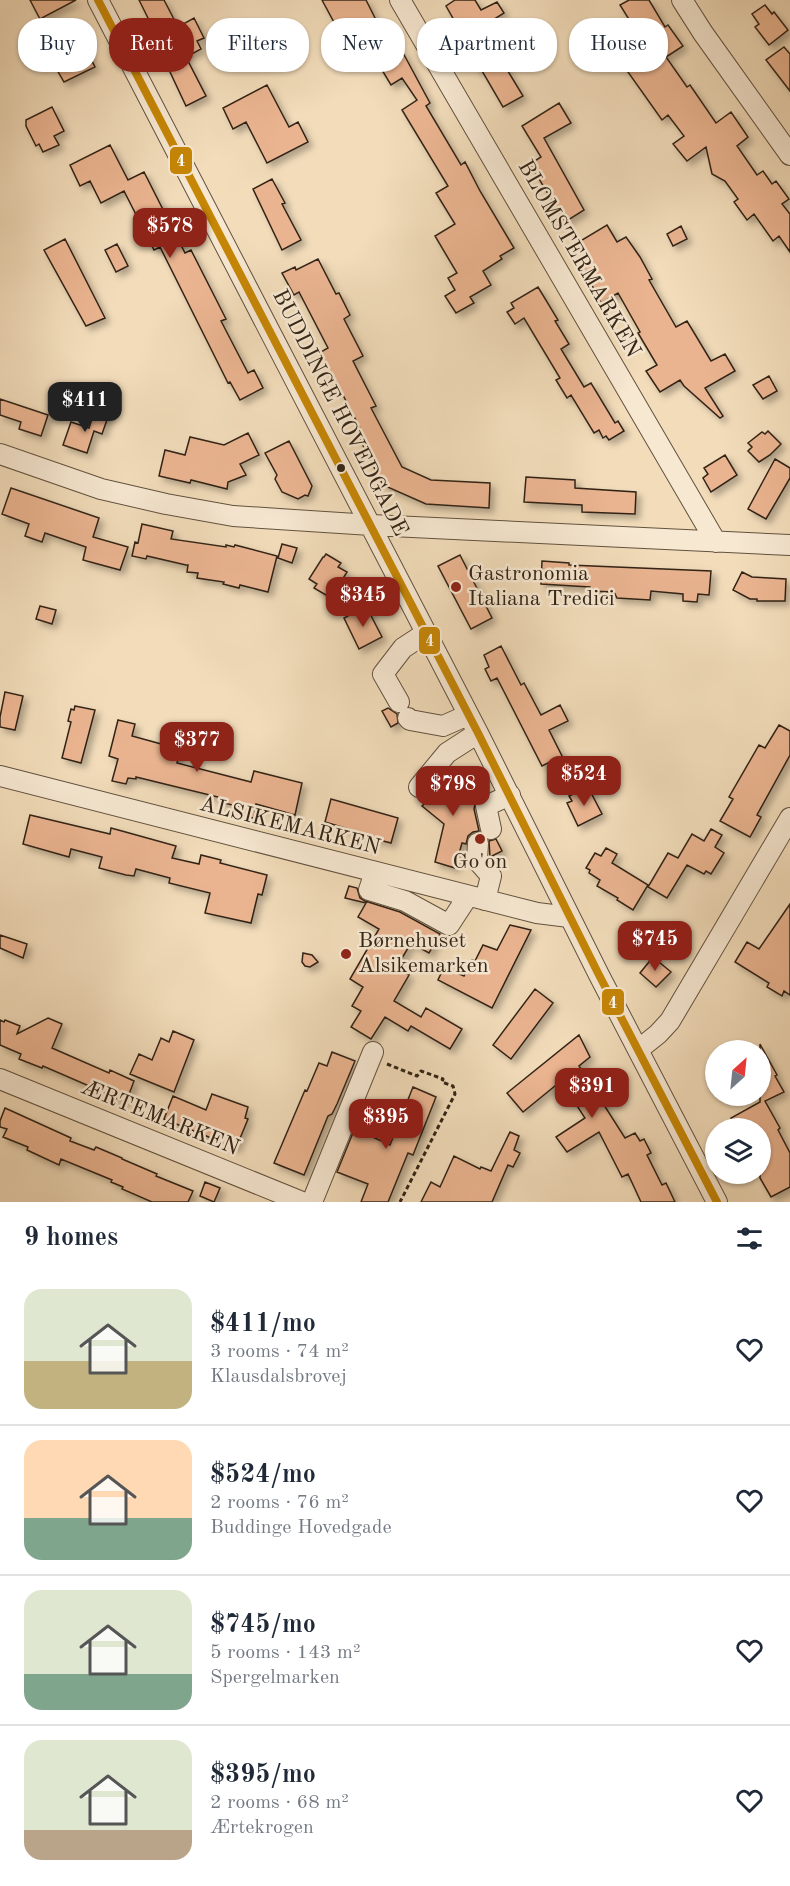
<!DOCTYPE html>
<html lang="en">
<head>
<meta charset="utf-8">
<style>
	body { margin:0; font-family:"Old Standard TT",serif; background:#f6f6f7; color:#1f2937; height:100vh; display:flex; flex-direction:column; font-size:22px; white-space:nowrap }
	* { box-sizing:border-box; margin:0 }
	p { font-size:20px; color:#747a83 }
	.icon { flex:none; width:33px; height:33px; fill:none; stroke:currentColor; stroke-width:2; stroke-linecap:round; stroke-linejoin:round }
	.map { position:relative; height:1202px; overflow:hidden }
	.details { display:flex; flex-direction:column; background:#fff; flex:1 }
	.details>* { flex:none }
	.top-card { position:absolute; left:18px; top:18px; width:754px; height:54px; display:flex; gap:12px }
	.needle { width:39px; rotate:27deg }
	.tools { position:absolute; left:705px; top:1040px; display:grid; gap:12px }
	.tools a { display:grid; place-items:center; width:66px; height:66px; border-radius:50%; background:#fff; box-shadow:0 2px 4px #0004; font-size:30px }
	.price { position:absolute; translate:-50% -51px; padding:0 14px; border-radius:12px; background:#8f2418; color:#fff; font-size:20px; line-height:39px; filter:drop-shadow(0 2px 3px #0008) }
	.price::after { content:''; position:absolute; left:50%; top:36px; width:18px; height:14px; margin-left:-9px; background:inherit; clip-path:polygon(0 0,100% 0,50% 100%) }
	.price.on { background:#222; color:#fff }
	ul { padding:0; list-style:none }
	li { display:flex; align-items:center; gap:18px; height:150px; padding:0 24px }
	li+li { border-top:2px solid #e0e1e3 }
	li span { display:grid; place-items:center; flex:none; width:168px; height:120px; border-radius:18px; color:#555 }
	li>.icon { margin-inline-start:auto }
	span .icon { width:72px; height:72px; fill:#fffc; stroke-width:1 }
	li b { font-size:26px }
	h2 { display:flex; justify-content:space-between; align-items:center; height:72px; padding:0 24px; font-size:26px }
	.tag { padding:0 21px; border-radius:24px; background:#fff; box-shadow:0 2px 4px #0004; font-size:21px; line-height:54px }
	.tag.on { background:#8f2418; color:#fff }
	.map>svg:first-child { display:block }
	.building { fill:#eab490; stroke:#322416; stroke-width:1.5; filter:url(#shadow) }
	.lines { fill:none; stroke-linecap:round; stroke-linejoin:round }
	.minor-casing { stroke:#62523f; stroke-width:22 }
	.path { stroke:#322416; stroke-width:3; stroke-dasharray:4.5 3; stroke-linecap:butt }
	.minor { stroke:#f7e8d2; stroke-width:20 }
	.bus-1-casing { stroke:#f7e8d2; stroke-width:12 }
	.bus-1 { stroke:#c68606; stroke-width:8 }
	.bus-dot { fill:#322416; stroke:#f7e8d2; stroke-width:2 }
	.poi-dot { fill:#8f2418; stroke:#f7e8d2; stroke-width:2 }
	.labels { text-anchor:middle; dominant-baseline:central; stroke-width:5; stroke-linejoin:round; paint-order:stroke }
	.street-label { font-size:22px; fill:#322416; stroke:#f7e8d2 }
	.poi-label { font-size:22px; fill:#322416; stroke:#f7e8d2; text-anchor:start }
	.line-badge { stroke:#f7e8d2; stroke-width:2 }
	.badge-label { font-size:16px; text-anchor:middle; font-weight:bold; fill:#fff }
</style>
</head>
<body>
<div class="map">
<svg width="790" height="1202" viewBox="0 0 790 1202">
	<defs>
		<filter id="shadow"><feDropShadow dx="4.5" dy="4.5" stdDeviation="3" flood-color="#0004"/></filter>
	</defs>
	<rect width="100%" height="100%" fill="#f2dcba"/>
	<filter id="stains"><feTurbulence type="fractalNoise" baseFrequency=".00333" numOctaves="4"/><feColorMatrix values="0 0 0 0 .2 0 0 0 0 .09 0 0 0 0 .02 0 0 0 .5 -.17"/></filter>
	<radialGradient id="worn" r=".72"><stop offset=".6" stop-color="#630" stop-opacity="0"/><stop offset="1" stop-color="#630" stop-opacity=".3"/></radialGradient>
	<path class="building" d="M30,0H76L40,19Z
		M139,0H164L178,27L194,18L204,38L197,41L201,49L186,57L206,96L186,106L155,40L158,38Z
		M322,0H366L376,20L368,25L380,45L348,64L336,43L343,39Z
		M455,0H475L481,10L497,2L504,13L488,23L506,55L500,58L523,96L503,107L481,69L478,71L471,57L477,54L460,25L458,27L446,6Z
		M629,0H649L665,27L668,25L683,46L666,57L687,87L690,85L716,123L731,112L748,137L737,146L757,175L763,171L772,184L776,181L789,199L782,204L790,214V252L779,236L773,241L754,214L747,220L734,202L738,199L725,181L712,174L706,147L687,161L673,144L684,136L668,115L662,120L623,65L647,48L620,5Z
		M765,5L772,14L774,12L788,30L769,45L755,27L759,24L752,14Z
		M67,36L75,51L84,46L95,67L64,82L56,68L62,65L51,45Z
		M784,47L790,54V91L766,60Z
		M402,51L430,103L426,106L461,165L465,162L480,191L514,248L500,256L502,259L483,271L491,285L470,297L474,303L456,313L445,296L455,290L448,278L457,273L435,236L455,224L436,193L448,186L402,110L417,100L402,78L391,85L379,65Z
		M267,85L289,127L298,122L308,142L267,163L246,122L233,129L223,108Z
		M559,103L571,123L544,138L584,210L565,222L530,164L541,157L522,126Z
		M52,107L64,131L54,136L59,145L43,152L39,144L36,146L26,126V120Z
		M110,145L128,180L144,172L185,253L191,250L226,319L221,321L248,373L254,370L263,388L240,400L230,382L228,383L160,247L154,250L124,191L101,203L90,181L80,186L70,165Z
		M272,179L285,203L282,204L301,240L282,250L253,189Z
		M607,225L617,242L626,237L640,257L652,279L649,280L676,327L687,321L711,361L725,354L735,371L705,388L723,416L720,418L684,386L680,380L660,392L646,371L657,365L638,333L640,332L618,293L601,303L572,246Z
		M681,226L687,239L673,246L667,234Z
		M65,239L105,318L86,326L44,250Z
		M117,244L128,266L116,272L105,250Z
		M318,259L336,294L339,293L350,315L344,319L363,356L353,361L376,406L371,408L402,467L431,480L490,483L489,508L426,504L383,485L355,430L360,428L331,372L329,373L319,353L328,348L299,292L294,295L282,273L295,267L296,270Z
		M538,287L558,320L555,321L569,344L561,349L584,387L591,383L615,423L618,421L624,431L609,440L606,436L603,438L599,430L594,433L571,395L567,398L556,380L560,378L524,318L515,324L507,312L514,308L511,303Z
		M769,376L777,391L763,399L753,385Z
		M0,399L48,415L41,436L19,429L21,422L0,415Z
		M94,412L108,417L102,434L94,431L87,453L63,445L71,422L89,428Z
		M768,431L781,444L770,455L759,462L748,451L752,447L748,443L762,432L765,434Z
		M248,433L259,455L240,464L246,475L228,482L227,489L191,480L190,483L159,476L165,450L185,455L190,437L224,445Z
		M289,441L312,486L308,496L305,495L298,499L282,492L275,479L277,475L265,453Z
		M725,455L737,475L711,492L703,478L708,474L704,468Z
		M775,459L790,468V478L766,519L748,509Z
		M526,477L575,480V488L636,492L635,514L582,512V505L524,502Z
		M11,488L99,518L93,537L128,547L120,570L83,560L86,547L45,533L42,542L25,536L29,524L2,514Z
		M142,524L173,531L171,539L226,547V545L234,547L235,545L277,556L268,592L240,585L239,588L223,584L224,582L197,578L198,573L187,572L188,565H186L147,556L146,559L132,556L135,542L138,543Z
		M282,544L297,548L292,563L278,558Z
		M326,554L341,563L338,567L347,572L331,598L314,588L317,584L309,579L323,557H324Z
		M460,555L492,618L471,629L438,566Z
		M542,561L569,563V565L711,571L709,595L698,594L697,602L683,601V594L651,591L650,600L617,598L614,592L590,591V587L541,584Z
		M742,572L752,577L786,579L785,601H757V599H750L733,590Z
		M40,606L56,610L52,624L36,619Z
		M366,606L382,637L359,649L344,618Z
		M501,646L521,685L524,683L541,715L560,705L568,721L549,730L562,756L542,766L497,678L491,681L485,669L489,667L484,655Z
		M5,692L23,696L15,730L0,727V717Z
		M75,706L95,710L81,763L62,758L71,722L68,721L71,709L74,710Z
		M388,708L397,714L398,723L391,727L382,711Z
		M118,720L135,724L132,736L165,745L171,724L186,728L177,763L251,782L254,771L302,783L295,815L256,804L254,818L240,815L241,807L220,802L222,798L136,777V779L128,778L126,784L112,781L118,759L109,756Z
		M779,725L790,731V755L757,815L761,817L750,837L720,821L733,799L729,797L759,745L765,748Z
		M455,773L460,784L466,781L476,800L474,809L479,831L473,832L468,836L466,844L462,843L455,868L435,862L444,824L422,806L440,789L437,784L440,780Z
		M588,787L602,814L578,826L567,803L572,801L569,796Z
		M331,799L398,818L391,843L352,833V830L325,822Z
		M30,815L110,834L111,828L176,846L172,858L199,864L201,855L221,860L220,863L267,875L262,895L258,894L251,923L205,913L210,893L169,883L170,878L136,869L134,876L126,875L99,868L102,857L71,849L69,857L23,844Z
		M711,829L722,835L715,847L724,853L711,874L706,871L704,874L687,865L667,898L648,887L668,853L678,858L692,834L704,841Z
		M496,839L502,851L490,857L489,841Z
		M606,848L617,854L612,863L648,885L633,910L617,900L618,898L597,886L600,880L589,873L590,870L586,868L595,853L601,856Z
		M349,886L357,888L360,898L365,901L400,912L440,934L429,953L411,943L396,968L409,975L394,1001L421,1017L426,1008L462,1029L450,1049L411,1026L408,1031L385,1017L371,1039L351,1027L361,1011L352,1006L363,987L350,979L379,929L358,917L366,903L345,898Z
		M790,904V995L784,991L782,996L767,987L769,983L735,962L747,942L759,949Z
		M510,925L531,930L492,1008L438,980L444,967L464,976L472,960L475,961L483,945L497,950Z
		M0,935L27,944L23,958L0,948Z
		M303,953L312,955L318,962L310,967L305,966L302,962Z
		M653,957L671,972L656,987L640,973Z
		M535,989L553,1003L511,1059L493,1045Z
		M48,1018L62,1024L52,1048L109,1073L110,1070L134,1081L126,1102L43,1066L42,1068L19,1059L21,1054L0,1045V1020L4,1022L5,1020L20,1026L17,1034Z
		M173,1031L194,1040L174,1092L130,1074L139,1054L152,1060L161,1038L169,1042Z
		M579,1035L590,1057L579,1066L625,1138L635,1133L640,1141L644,1139L651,1153L647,1155L662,1185L666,1183L675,1202H641L628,1174L622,1177L599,1132L567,1152L556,1137L585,1118L561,1081L523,1112L507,1093Z
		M760,1044L777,1075L775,1076L784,1092L765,1101L780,1128L778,1130L790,1153V1187L771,1197L760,1178V1128H736L731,1118L760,1102Z
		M332,1052L355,1061L337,1104L332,1114L328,1116L304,1175L274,1163L305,1090L307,1091L319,1063L327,1066Z
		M413,1087L436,1097L413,1155L408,1153L388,1202H361L368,1184L337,1172L357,1123L368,1127L366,1134L390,1145Z
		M212,1094L248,1107L245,1118L248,1119L236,1148L164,1119L173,1096L206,1110Z
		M5,1108L71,1138L70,1141L94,1150L96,1147L122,1158V1159L157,1174L156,1176L193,1191L188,1202H152L122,1189L123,1187L111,1182L112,1180L61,1159L59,1165L27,1150L28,1147L3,1137L7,1129L0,1127V1121Z
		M510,1132L519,1136L514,1150L520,1153L513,1167L508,1165L492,1202H421L431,1182L440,1187L454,1156L480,1169L481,1167L491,1171Z
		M205,1182L220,1188L214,1202L200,1196Z"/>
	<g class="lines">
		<defs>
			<path id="minor" d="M98,0L478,733L599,975L717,1202
				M400,0L716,542
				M682,0L703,33L790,155
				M0,454L101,489L166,504L233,516L371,525L790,545
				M399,702L383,674L403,648L426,633
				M408,718L410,720L443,726L468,715
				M0,776L537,913L569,917
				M419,787L447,753L478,733
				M491,829L486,806L510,795
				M478,843L477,860L491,876L485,900
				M375,872L369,890L405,901L449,925L468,896
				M638,1050L658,1034L670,1021L790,818
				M0,1079L302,1202
				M312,1202L373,1052"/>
		</defs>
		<use href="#minor" class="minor-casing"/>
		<path class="path" d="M387,1064L417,1076L421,1071L443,1079L442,1082L453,1086L455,1094L400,1202"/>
		<use href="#minor" class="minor"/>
		<defs>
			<path id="bus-1" d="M98,0L478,733L599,975L717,1202"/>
		</defs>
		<use href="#bus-1" class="bus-1-casing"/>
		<use href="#bus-1" class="bus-1"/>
	</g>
	<circle class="bus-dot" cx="341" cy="468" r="5"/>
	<g class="poi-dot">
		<circle cx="456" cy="587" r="6"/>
		<circle cx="480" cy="839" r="6"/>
		<circle cx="346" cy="954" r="6"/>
	</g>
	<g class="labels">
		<g class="street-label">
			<text transform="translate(579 259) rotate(60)">BLOMSTERMARKEN</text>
			<text transform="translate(340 413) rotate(63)">BUDDINGE HOVEDGADE</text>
			<text transform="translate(290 826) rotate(14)">ALSIKEMARKEN</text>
			<text transform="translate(160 1118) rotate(22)">ÆRTEMARKEN</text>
		</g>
		<g class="poi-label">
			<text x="468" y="574">Gastronomia<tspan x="468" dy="25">Italiana Tredici</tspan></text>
			<text x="480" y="862" text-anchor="middle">Go'on</text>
			<text x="358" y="941">Børnehuset<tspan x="358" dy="25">Alsikemarken</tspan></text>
		</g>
	</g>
	<g class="line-badge">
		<rect x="169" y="146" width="24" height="29" rx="6" fill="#c68606"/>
		<rect x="418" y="626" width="23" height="29" rx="6" fill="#c68606"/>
		<rect x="601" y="988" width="24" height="28" rx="6" fill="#c68606"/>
	</g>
	<g class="badge-label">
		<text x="181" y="166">4</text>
		<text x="430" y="646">4</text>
		<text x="613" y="1008">4</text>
	</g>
	<rect width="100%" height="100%" filter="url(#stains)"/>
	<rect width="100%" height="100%" fill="url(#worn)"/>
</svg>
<div class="tools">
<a><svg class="needle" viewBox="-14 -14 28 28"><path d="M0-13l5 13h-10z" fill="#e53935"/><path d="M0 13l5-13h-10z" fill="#747a83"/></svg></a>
<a><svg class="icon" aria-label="layers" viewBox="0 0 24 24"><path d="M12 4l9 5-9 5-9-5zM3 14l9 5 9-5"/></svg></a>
</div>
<b class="price" style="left:170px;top:259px">$578</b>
<b class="price on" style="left:85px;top:433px">$411</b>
<b class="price" style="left:363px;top:628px">$345</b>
<b class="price" style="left:197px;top:773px">$377</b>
<b class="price" style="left:584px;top:807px">$524</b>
<b class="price" style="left:453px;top:817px">$798</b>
<b class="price" style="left:655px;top:972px">$745</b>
<b class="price" style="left:592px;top:1119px">$391</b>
<b class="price" style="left:386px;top:1150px">$395</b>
<div class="top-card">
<a class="tag">Buy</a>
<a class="tag on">Rent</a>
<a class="tag">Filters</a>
<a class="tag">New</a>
<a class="tag">Apartment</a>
<a class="tag">House</a>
</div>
</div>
<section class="details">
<h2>9 homes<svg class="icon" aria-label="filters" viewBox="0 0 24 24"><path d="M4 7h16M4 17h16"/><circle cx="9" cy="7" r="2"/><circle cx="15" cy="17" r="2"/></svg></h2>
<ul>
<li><span style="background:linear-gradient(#dfe7d0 60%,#c2b280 0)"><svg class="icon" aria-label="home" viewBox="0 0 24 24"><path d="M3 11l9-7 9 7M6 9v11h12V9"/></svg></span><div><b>$411/mo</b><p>3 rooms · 74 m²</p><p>Klausdalsbrovej</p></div><svg class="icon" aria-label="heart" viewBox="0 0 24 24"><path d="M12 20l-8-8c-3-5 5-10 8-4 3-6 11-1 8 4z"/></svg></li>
<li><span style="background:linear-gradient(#ffd9b3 65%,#7fa58c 0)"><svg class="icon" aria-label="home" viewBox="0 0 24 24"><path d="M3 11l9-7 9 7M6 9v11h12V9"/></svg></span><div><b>$524/mo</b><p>2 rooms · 76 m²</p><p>Buddinge Hovedgade</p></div><svg class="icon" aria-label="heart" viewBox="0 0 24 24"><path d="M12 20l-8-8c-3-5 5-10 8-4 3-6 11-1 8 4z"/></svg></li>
<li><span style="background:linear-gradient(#dfe7d0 70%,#7fa58c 0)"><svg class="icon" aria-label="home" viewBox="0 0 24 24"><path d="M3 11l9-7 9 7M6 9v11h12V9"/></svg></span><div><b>$745/mo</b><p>5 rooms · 143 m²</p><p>Spergelmarken</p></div><svg class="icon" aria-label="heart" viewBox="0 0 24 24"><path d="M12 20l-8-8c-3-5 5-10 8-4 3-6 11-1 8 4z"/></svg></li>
<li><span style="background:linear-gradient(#dfe7d0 75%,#b9a48a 0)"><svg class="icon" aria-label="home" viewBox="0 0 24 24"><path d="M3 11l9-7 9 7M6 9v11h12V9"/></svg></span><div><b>$395/mo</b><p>2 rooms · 68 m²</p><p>Ærtekrogen</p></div><svg class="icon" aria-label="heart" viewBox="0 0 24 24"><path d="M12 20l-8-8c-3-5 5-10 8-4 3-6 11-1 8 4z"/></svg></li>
</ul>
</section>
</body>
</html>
